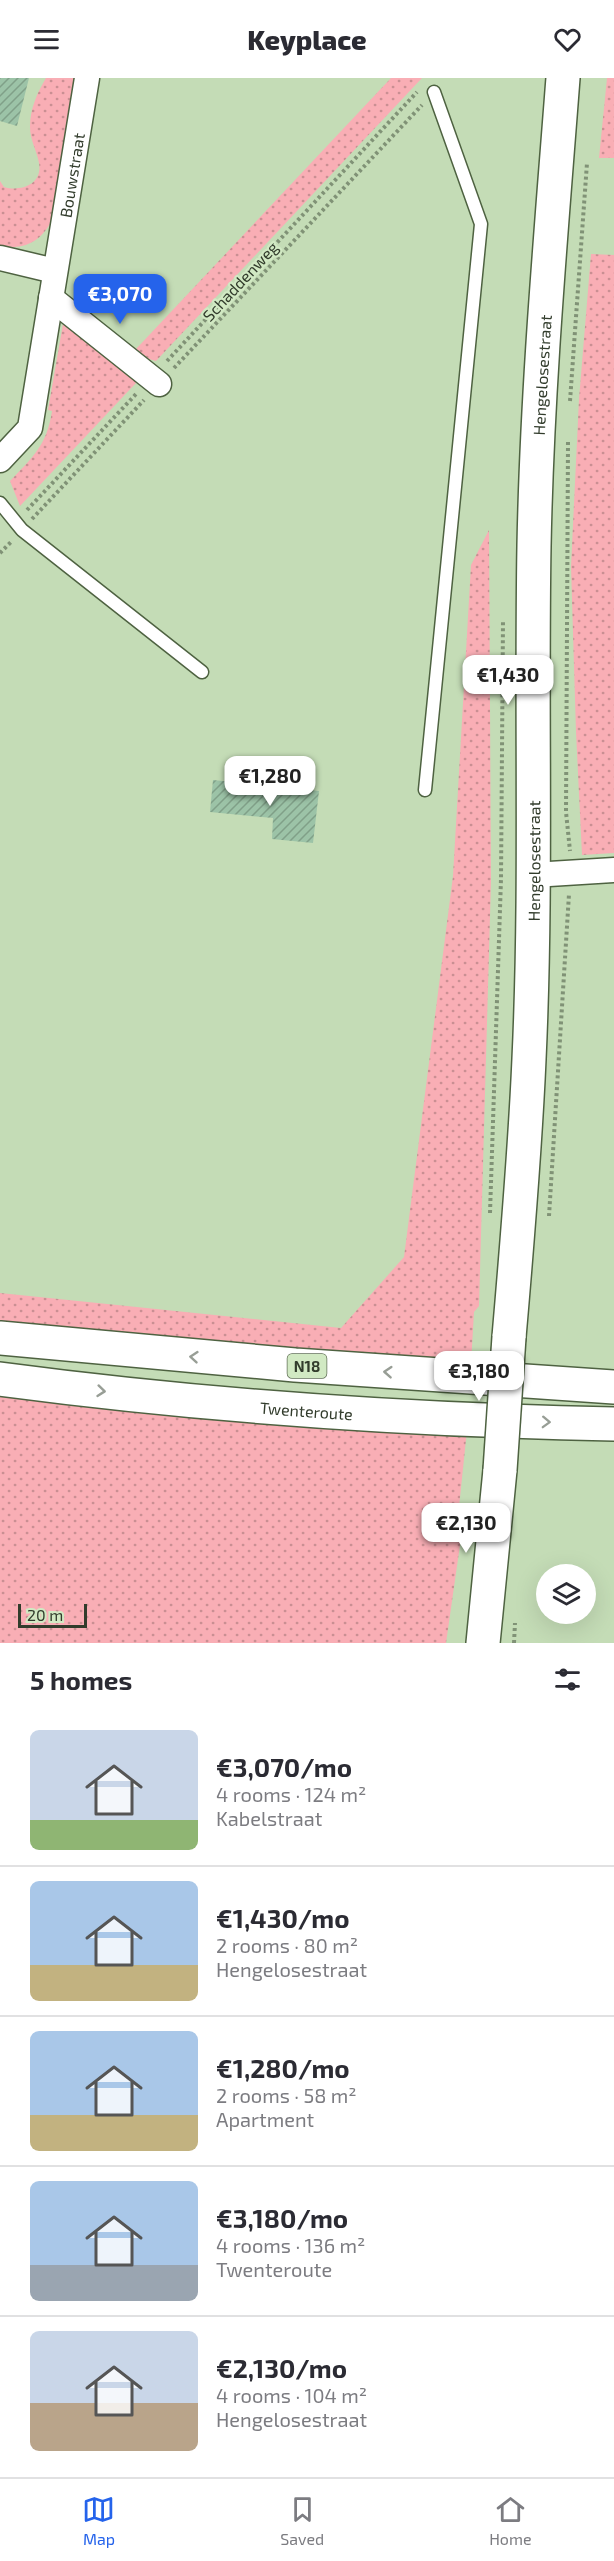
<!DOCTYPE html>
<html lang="en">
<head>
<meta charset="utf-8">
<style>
	body { margin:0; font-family:"Exo 2",sans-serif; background:#f7f7f7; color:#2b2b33; height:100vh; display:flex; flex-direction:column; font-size:22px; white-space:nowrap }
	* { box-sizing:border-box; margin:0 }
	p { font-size:20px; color:#7c7c81 }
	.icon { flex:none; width:33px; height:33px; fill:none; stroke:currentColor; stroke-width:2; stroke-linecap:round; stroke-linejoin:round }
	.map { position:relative; height:1565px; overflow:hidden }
	.sheet { display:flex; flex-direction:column; background:#fff; flex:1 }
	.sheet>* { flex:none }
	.buttons { position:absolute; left:536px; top:1486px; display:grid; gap:12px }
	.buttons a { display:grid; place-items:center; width:60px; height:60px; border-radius:50%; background:#fff; box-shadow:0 6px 24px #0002; font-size:30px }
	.scale { position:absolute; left:18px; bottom:15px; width:69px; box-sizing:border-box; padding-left:6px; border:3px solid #323c2c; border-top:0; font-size:16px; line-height:21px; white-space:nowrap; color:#323c2c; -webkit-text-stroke:4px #d1e9c3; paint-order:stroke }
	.price { position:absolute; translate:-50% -51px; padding:0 14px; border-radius:12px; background:#fff; color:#222; font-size:20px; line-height:39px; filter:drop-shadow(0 2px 3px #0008) }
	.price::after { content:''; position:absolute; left:50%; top:36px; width:18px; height:14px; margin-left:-9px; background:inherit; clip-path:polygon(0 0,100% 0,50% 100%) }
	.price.on { background:#2563eb; color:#fff }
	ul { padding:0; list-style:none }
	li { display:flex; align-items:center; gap:18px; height:150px; padding:0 30px }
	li+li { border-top:2px solid #e1e1e2 }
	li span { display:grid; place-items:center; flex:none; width:168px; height:120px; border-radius:9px; color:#555 }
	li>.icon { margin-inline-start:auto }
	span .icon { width:72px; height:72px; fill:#fffc; stroke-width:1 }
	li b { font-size:26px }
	h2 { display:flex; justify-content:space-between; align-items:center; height:72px; padding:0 30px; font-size:26px }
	header { display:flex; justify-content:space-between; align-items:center; height:78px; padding:0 30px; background:#fff; font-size:27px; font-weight:800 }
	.menu { display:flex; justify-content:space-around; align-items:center; height:84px; border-top:2px solid #e1e1e2; background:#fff; font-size:16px; color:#7c7c81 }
	.menu a { display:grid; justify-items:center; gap:3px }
	.menu .on { color:#2563eb }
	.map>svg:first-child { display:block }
	.grass { fill:url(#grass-dots) }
	.building { fill:url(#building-hatch) }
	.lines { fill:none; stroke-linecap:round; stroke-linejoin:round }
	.lane-casing { stroke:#4e6241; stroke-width:15 }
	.street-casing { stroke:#4e6241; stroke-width:27 }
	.secondary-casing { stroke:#4e6241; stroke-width:36 }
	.highway-casing { stroke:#4e6241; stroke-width:36 }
	.path { stroke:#809276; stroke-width:4; stroke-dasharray:3 3; stroke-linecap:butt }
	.lane { stroke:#fff; stroke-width:12 }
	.street { stroke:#fff; stroke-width:24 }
	.secondary { stroke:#fff; stroke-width:33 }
	.highway { stroke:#fff; stroke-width:33 }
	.secondary-bridge-casing { stroke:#4e6241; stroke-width:36; stroke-linecap:butt }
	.secondary-bridge { stroke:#fff; stroke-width:33 }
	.oneway { stroke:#989e96 }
	.labels { text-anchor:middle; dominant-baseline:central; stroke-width:4.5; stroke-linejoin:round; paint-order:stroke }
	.shield { fill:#d1e9c3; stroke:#627059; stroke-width:1.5 }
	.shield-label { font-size:15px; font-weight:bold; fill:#323c2c }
	.street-label { font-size:16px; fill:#323c2c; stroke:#d1e9c3 }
</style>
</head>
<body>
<header><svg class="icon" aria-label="menu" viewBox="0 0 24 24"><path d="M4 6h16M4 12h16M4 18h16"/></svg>Keyplace<svg class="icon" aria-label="heart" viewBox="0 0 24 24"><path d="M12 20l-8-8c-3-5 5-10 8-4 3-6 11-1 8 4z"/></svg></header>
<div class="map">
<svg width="614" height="1565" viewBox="0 0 614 1565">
	<defs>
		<pattern id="grass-dots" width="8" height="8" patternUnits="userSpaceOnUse" patternTransform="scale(1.5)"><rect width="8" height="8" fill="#f9aeb5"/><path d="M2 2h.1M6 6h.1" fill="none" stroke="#ca8f93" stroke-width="1.8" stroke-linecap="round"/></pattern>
		<pattern id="building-hatch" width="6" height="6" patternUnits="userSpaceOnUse" patternTransform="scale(1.5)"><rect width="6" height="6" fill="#9cc3a7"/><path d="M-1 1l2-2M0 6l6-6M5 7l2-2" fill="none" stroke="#80a088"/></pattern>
	</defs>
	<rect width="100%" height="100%" fill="#c4dcb6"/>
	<path class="grass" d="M46,0H74L53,140C43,162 24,174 0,167V103L4,109C20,114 43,107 39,85C37,73 30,62 30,49C30,31 37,15 46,0Z
		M391,0H422L156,283L149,281L136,271Z
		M607,0H614V80H599Z
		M591,176L614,177V775L582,777L576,654L571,489L579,321Z
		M64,240L136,298V305L20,428L10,403C33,379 47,367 52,333L48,332Z
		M489,452L491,803L479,1228L474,1234L471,1286L0,1249V1215L341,1250L404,1179L453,798L471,487Z
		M0,1317L467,1352L459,1429L464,1439L446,1565H0Z"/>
	<path class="building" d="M0,0H29L17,48L0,43Z
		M213,702L319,713L313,765L272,761L273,740L210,734Z"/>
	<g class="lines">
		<defs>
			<path id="lane" d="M0,425L22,452L202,594
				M425,712L481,146L434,14"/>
			<g id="street">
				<path d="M0,180L55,193"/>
				<path d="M51,220L159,306"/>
				<path id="s1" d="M0,382L30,350L87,0"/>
				<path d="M533,797L614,792"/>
			</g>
			<g id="secondary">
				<path id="s2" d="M509,1259C517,1167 525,1074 529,981C537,810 531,639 534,468C537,312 551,156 563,0"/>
				<path d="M483,1565L500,1392"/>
			</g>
			<g id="highway">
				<path d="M0,1260L295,1287L614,1309"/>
				<path id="s3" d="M0,1301C204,1328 408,1342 614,1346"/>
			</g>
		</defs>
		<use href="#lane" class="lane-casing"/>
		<use href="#street" class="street-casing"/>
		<use href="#secondary" class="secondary-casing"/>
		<use href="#highway" class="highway-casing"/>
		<path class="path" d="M167,283L417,14
			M174,290L422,27
			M570,323L587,85
			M568,364L566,734L570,773
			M27,432L137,315
			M32,441L144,322
			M0,475L11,464
			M490,1135L501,801L503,543
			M549,1138L569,816
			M514,1565L515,1545"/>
		<use href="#lane" class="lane"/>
		<use href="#street" class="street"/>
		<use href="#secondary" class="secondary"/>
		<use href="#highway" class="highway"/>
		<defs>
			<path id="secondary-bridge" d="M500,1392L509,1259"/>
		</defs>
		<use href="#secondary-bridge" class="secondary-bridge-casing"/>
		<use href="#secondary-bridge" class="secondary-bridge"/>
	</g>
	<defs><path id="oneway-chevron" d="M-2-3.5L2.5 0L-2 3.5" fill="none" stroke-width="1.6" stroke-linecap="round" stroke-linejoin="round" transform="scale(1.5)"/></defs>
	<g class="oneway">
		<use href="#oneway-chevron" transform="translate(194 1279) rotate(-175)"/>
		<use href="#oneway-chevron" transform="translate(388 1294) rotate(-176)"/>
		<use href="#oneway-chevron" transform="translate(101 1313) rotate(6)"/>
		<use href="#oneway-chevron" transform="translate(546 1344) rotate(2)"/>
	</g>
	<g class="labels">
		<rect class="shield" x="287.5" y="1276" width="39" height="24" rx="4.5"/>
		<g class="shield-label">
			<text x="307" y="1288">N18</text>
		</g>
		<g class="street-label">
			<text stroke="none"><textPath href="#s1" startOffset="300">Bouwstraat</textPath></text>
			<text transform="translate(240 203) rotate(-47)">Schaddenweg</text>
			<text stroke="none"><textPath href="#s2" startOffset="963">Hengelosestraat</textPath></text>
			<text stroke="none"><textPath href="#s2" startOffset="477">Hengelosestraat</textPath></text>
			<text stroke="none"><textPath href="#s3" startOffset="308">Twenteroute</textPath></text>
		</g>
	</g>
</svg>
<div class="buttons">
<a><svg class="icon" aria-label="layers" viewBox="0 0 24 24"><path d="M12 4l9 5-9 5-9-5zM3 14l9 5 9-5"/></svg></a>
</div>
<div class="scale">20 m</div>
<b class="price on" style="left:120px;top:247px">€3,070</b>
<b class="price" style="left:508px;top:628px">€1,430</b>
<b class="price" style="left:270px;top:729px">€1,280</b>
<b class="price" style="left:479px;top:1324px">€3,180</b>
<b class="price" style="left:466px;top:1476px">€2,130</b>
</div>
<section class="sheet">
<h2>5 homes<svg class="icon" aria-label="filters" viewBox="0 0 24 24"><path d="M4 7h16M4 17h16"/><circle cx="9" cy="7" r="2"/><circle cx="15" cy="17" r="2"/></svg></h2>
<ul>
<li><span style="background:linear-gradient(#c9d6e8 75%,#8fb573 0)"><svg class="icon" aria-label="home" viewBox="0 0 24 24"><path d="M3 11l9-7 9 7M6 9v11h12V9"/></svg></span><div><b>€3,070/mo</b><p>4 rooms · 124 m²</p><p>Kabelstraat</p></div></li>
<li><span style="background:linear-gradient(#a9c7e8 70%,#c2b280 0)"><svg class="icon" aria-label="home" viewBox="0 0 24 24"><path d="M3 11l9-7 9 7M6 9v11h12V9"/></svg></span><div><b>€1,430/mo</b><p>2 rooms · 80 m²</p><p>Hengelosestraat</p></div></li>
<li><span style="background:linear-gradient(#a9c7e8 70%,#c2b280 0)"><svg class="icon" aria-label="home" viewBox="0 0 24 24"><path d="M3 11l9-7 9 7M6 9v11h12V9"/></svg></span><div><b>€1,280/mo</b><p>2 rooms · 58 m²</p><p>Apartment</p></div></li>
<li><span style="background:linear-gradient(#a9c7e8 70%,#9aa5b1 0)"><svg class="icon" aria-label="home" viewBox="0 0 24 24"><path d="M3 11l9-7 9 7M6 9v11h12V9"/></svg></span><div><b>€3,180/mo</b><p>4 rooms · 136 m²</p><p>Twenteroute</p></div></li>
<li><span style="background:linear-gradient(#c9d6e8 60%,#b9a48a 0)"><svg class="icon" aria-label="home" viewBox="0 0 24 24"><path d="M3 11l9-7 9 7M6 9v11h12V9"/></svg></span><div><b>€2,130/mo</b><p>4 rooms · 104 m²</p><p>Hengelosestraat</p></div></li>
</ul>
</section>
<nav class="menu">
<a class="on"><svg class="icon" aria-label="map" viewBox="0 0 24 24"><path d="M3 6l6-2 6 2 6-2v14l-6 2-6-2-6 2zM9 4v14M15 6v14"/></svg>Map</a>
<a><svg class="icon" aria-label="saved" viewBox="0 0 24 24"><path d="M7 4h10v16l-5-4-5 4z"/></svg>Saved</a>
<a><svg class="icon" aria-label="home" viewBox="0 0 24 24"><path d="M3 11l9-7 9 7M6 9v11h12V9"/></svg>Home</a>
</nav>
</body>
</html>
